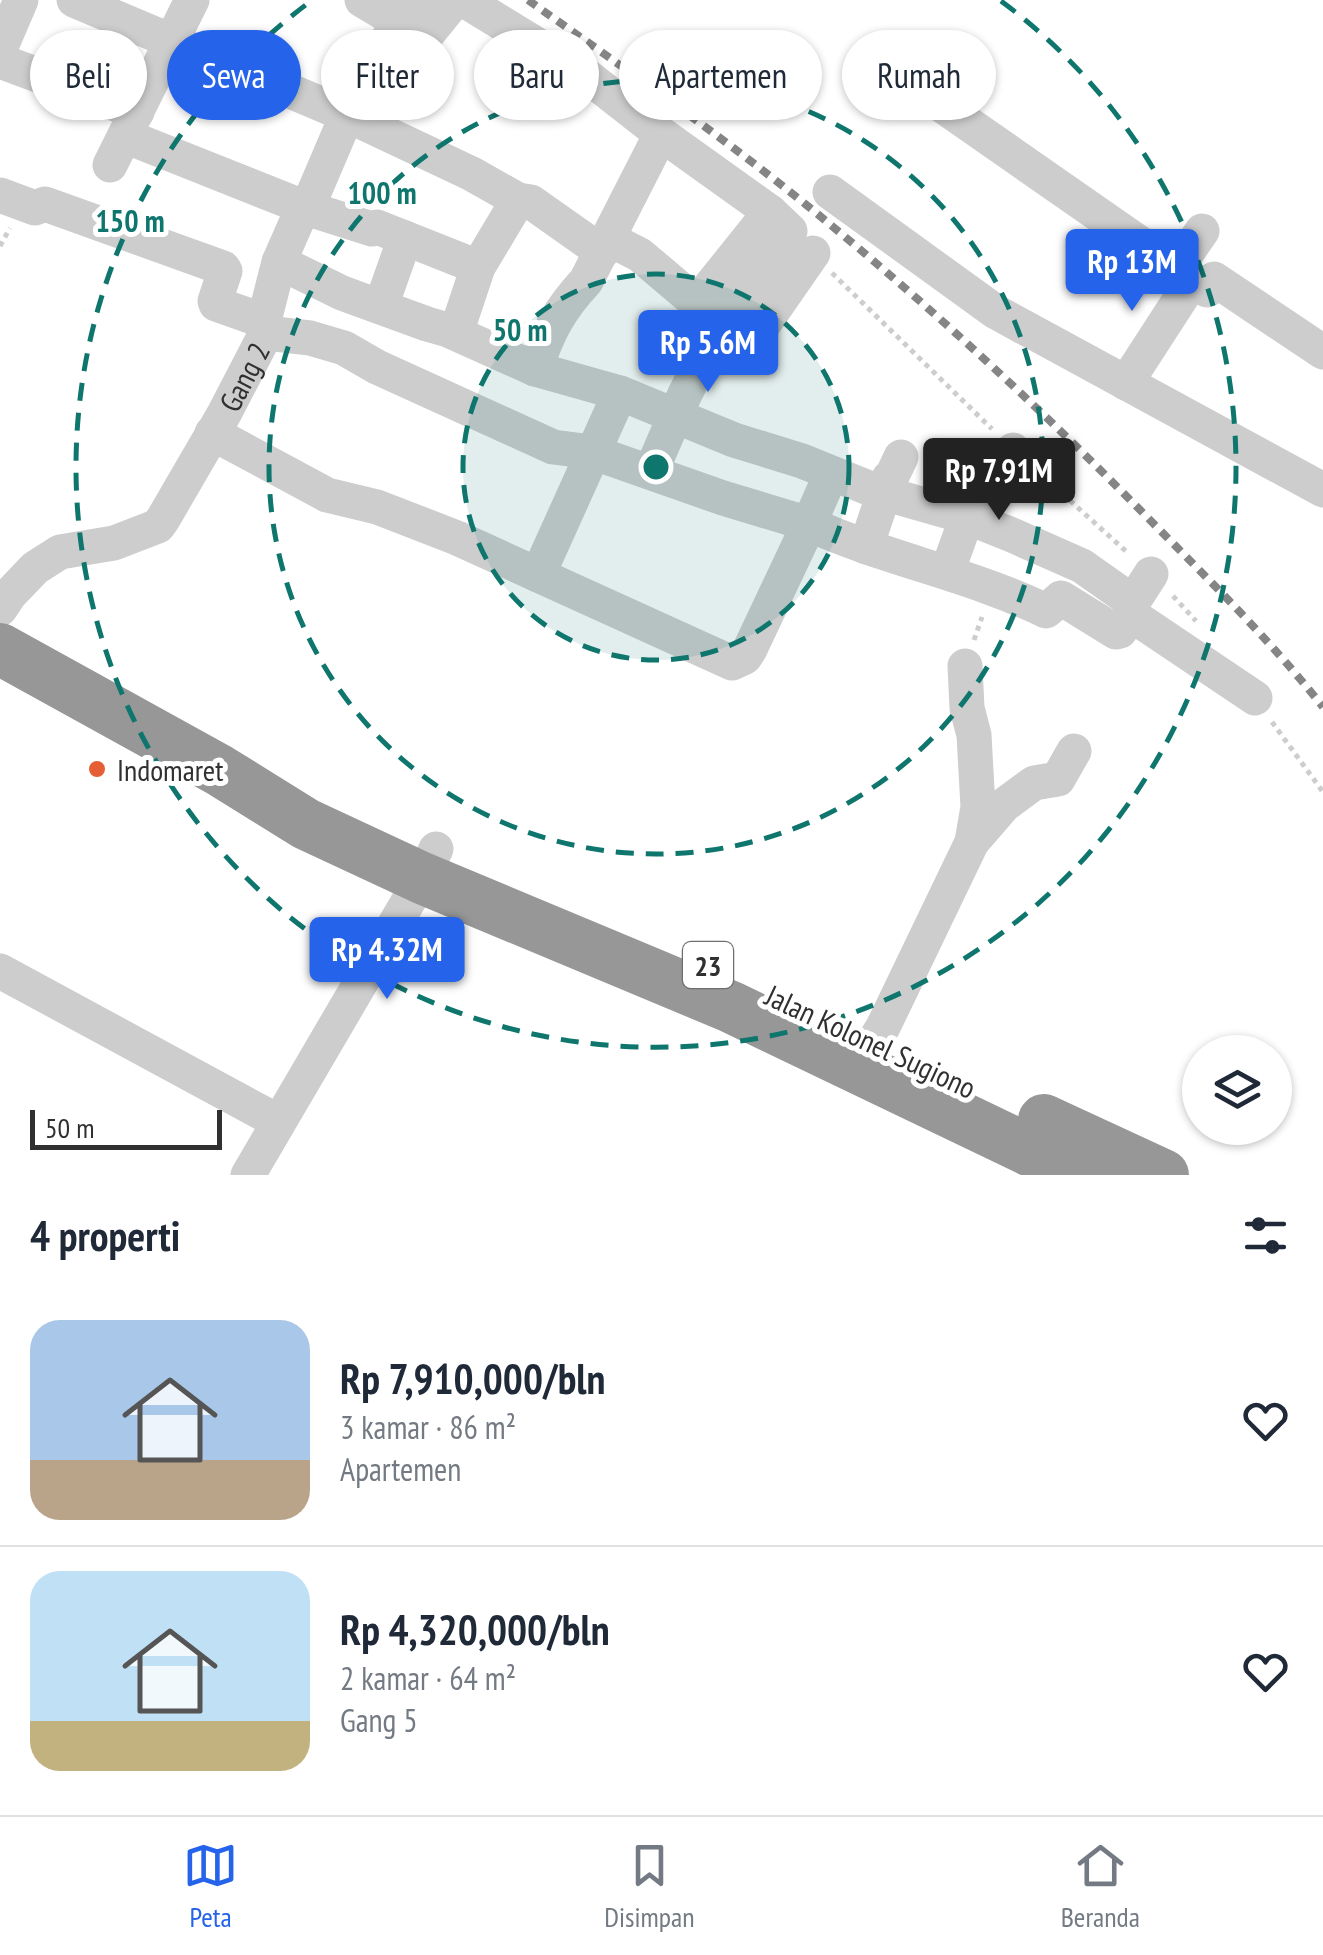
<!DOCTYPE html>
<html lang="id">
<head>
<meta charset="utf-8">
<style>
	body { margin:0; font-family:"PT Sans Narrow",sans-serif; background:#f2f2f3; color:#1f2937; height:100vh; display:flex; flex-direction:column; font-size:38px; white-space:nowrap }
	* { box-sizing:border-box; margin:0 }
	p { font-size:32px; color:#747a83 }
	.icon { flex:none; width:55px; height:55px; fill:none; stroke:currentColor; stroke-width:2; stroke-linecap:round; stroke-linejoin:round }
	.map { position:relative; height:1175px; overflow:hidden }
	.drawer { display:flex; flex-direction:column; background:#fff; flex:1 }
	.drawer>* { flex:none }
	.top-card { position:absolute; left:30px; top:30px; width:1265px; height:90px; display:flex; gap:20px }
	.tools { position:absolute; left:1182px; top:1035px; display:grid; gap:20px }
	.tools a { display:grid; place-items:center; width:110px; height:110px; border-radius:50%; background:#fff; box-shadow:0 2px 8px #0004; font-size:50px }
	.scale { position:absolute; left:30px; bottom:25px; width:192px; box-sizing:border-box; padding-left:10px; border:5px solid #303030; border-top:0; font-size:28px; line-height:35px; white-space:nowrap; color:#303030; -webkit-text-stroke:8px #fff; paint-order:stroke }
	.price { position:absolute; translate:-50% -85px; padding:0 22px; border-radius:10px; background:#2563eb; color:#fff; font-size:32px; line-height:65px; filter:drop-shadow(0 2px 5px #0008) }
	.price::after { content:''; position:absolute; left:50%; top:60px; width:30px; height:22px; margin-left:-15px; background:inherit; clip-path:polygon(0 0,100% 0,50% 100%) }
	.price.selected { background:#222; color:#fff }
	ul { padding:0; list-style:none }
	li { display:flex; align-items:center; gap:30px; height:250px; padding:0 30px }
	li+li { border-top:2px solid #e0e1e3 }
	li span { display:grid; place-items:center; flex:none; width:280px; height:200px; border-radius:30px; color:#555 }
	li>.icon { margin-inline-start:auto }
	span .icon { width:120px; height:120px; fill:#fffc; stroke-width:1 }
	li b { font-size:42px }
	h2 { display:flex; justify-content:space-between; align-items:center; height:120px; padding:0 30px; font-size:42px }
	.pill { padding:0 35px; border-radius:45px; background:#fff; box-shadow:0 2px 8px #0004; font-size:35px; line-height:90px }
	.pill.selected { background:#2563eb; color:#fff }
	.tabs { display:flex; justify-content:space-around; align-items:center; height:140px; border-top:2px solid #e0e1e3; background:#fff; font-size:28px; color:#747a83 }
	.tabs a { display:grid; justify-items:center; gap:5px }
	.tabs .selected { color:#2563eb }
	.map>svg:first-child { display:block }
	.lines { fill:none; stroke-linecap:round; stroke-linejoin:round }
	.path { stroke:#cdcdcd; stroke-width:5; stroke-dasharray:5 5; stroke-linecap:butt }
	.minor { stroke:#cdcdcd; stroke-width:35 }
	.highway { stroke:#979797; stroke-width:52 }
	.rail { stroke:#858585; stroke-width:8; stroke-dasharray:10 8; stroke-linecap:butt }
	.ring { fill:none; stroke:#0f766e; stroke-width:5; stroke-dasharray:18 12 }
	.poi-dot { fill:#e55e35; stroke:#fff; stroke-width:4 }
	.labels { text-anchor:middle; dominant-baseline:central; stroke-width:10; stroke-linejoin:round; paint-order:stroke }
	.shield { fill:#fff; stroke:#6e6e6e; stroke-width:2.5 }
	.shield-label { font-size:28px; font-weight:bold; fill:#303030 }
	.street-label { font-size:30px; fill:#303030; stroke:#fff }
	.poi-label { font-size:30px; fill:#303030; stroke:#fff; text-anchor:start }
	.centre { fill:#0f766e; stroke:#fff; stroke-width:5 }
	.ring-label { font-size:30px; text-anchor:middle; font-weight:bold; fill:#0f766e; stroke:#fff; stroke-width:10; stroke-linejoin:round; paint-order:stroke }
</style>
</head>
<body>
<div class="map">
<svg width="1323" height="1175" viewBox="0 0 1323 1175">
	<rect width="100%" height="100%" fill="#fff"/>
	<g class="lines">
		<path class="path" d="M0,246L10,228
			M832,273L992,429
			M1033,467L1129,554
			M1173,596L1196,621
			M974,640L982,617
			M1272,722L1323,792"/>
		<g class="minor">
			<path d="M74,0L347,115L472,174L518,200L478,267L377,227L372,229L306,208L125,136"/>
			<path d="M362,0L399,22"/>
			<path d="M464,0L583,73L661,134L770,212L790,231C752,281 712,337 685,394C673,420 662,446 651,472"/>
			<path d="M0,49L21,0"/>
			<path d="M0,61L137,112"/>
			<path d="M878,61L1207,290L1214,279L1323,352"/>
			<path d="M374,63L397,66L404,63L455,0"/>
			<path d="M110,165L192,0"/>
			<path d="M830,192L996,312L1323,490"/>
			<path d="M0,195L35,208L45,204L223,268L225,271L215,301L216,304L264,321"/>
			<path d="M518,200L531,202L602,252"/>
			<path d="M609,239L640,255L724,326"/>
			<path d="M279,262L342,293L427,324L448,330L535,369L620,393L734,440L802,461L876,491L967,517L1012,535L1082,566L1133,602L1151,574"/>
			<path d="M1175,270L1202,231"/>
			<path d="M697,303L770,212"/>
			<path d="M381,306L405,238"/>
			<path d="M266,333L310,338L344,348L377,367L553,447L592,452L723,498L809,524L831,474"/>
			<path d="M456,333L478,267"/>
			<path d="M716,340L738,352L745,351L813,253"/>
			<path d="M535,369C549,331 558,311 586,281L661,134"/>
			<path d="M1126,383L1192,281"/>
			<path d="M212,433L327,495L377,507L457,538L732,663L745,657L750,649L809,524C886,559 970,574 1046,611L1061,598L1116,632L1120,631L1129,617L1133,616L1255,698"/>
			<path d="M866,547L889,478L892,476L901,457"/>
			<path d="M947,572L967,517L982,482L1013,450"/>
			<path d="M538,575L620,393"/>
			<path id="s1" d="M0,609L10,594L35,568L60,552L114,543L158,526L163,519L224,414L266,333L264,321L279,262L297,221L312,197L347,115L373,65L395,27L417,0"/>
			<path d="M965,666L967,708L974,735L978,807L972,842"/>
			<path d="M0,971L277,1121"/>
			<path d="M873,1043L883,1027L972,842L1004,805L1034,783L1058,779L1074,751"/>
			<path d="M248,1175L422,878L436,849"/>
		</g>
		<path class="highway" d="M0,649L219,770L306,824L422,878L731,1007L1081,1175
			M1044,1120L1163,1175"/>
		<path class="rail" d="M528,0C631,73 735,145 832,226C943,318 1048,416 1148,518C1209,580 1270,640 1323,707"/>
	</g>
	<circle cx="656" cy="467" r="193" fill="#0f766e" fill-opacity=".12"/>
	<g class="ring">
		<circle cx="656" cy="467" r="193"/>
		<circle cx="656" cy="467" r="387"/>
		<path d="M1001 1A580 580 0 1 1 311 1"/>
	</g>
	<circle class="poi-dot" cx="97" cy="769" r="10"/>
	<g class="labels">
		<rect class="shield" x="683" y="942" width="50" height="46" rx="8"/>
		<g class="shield-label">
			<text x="708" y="965">23</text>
		</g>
		<g class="street-label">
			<text stroke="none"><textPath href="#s1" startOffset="358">Gang 2</textPath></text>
			<text transform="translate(871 1041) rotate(25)">Jalan Kolonel Sugiono</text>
		</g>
		<g class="poi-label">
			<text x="117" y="769">Indomaret</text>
		</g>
	</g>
	<circle cx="656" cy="467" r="15" class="centre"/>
	<g class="ring-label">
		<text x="382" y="204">100 m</text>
		<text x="130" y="232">150 m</text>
		<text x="520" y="341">50 m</text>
	</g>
</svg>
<div class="tools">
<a><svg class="icon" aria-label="layers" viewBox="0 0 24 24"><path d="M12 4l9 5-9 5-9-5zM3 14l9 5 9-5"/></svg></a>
</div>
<div class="scale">50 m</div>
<b class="price" style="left:1132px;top:314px">Rp 13M</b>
<b class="price" style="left:708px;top:395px">Rp 5.6M</b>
<b class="price selected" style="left:999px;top:523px">Rp 7.91M</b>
<b class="price" style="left:387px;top:1002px">Rp 4.32M</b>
<div class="top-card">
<a class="pill">Beli</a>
<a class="pill selected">Sewa</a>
<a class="pill">Filter</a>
<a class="pill">Baru</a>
<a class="pill">Apartemen</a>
<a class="pill">Rumah</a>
</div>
</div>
<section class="drawer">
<h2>4 properti<svg class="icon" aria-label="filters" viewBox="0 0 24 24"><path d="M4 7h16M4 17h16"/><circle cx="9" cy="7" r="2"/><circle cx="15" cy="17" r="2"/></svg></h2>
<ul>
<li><span style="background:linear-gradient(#a9c7e8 70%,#b9a48a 0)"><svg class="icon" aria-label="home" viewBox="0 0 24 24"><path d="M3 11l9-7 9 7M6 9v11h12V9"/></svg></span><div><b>Rp 7,910,000/bln</b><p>3 kamar · 86 m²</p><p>Apartemen</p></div><svg class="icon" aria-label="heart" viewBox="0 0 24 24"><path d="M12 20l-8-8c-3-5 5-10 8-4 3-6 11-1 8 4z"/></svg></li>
<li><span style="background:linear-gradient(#bfe0f5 75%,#c2b280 0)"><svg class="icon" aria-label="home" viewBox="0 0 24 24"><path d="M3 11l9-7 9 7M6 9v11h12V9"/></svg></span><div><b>Rp 4,320,000/bln</b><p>2 kamar · 64 m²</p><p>Gang 5</p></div><svg class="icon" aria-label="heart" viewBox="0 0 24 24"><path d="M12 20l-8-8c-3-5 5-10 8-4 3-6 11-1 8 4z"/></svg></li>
</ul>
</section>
<nav class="tabs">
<a class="selected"><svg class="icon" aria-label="map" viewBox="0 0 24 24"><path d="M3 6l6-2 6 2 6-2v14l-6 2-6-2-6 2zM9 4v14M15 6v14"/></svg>Peta</a>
<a><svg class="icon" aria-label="saved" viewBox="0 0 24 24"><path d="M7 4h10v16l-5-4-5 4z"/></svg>Disimpan</a>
<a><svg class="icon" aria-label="home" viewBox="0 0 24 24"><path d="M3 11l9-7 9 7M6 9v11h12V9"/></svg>Beranda</a>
</nav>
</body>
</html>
